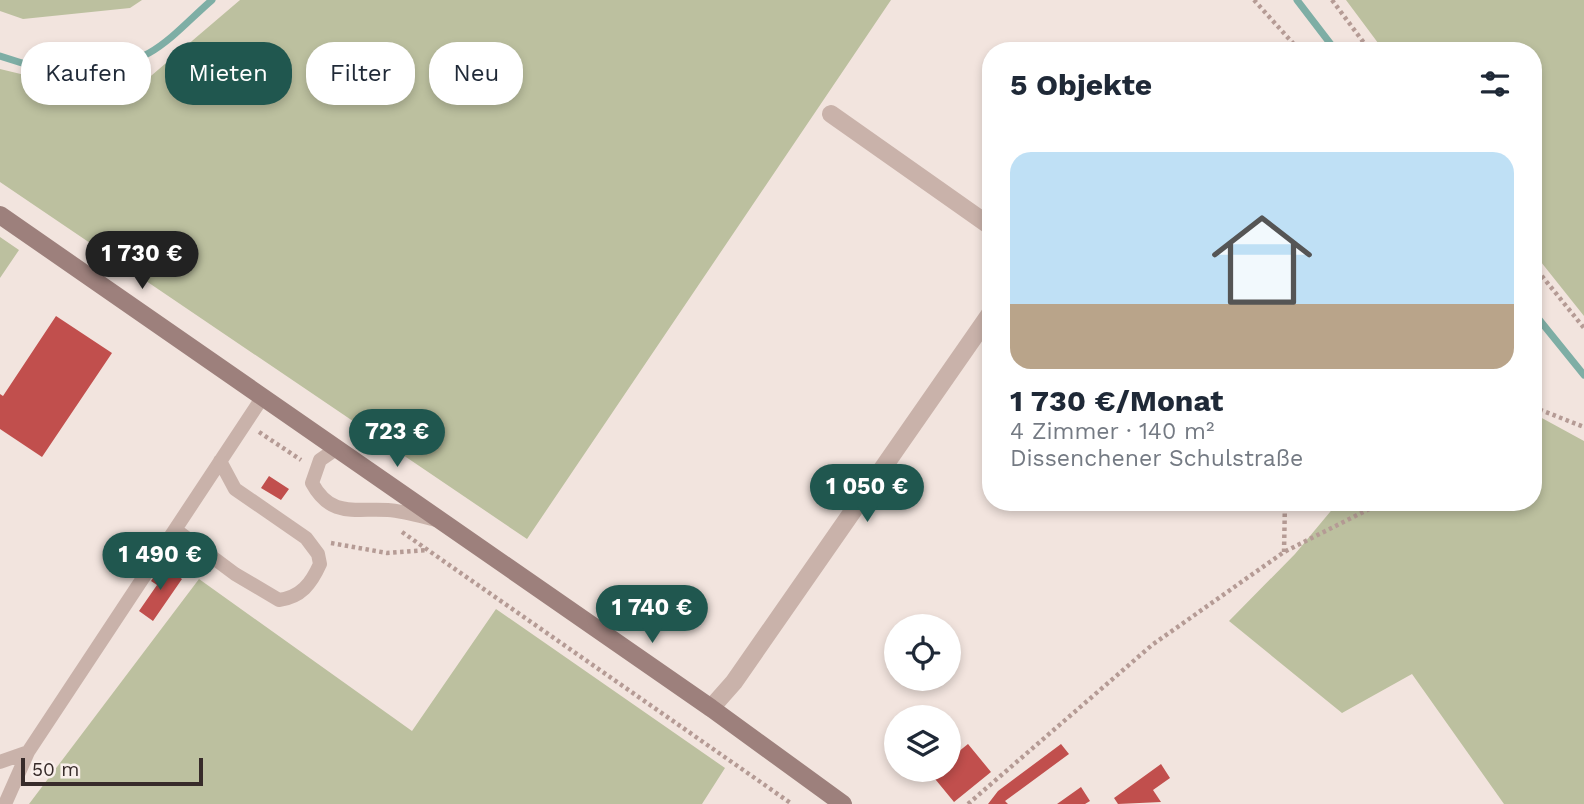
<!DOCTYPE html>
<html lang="de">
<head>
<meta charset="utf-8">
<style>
	body { margin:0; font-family:"Work Sans",sans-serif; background:#f2f2f3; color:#1f2937; height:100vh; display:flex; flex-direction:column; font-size:26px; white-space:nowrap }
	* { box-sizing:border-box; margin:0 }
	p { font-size:23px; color:#747a83 }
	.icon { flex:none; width:38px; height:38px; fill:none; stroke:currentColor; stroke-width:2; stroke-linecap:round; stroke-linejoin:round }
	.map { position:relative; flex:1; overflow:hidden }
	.details { position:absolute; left:982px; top:42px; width:560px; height:469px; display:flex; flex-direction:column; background:#fff; border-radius:28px; box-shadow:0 4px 10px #0003 }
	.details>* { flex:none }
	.banner { position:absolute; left:21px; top:42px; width:665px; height:63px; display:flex; gap:14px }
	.fabs { position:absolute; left:884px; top:614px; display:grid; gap:14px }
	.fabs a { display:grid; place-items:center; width:77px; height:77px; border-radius:50%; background:#fff; box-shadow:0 4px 10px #0003; font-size:35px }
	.scale { position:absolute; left:21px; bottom:18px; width:182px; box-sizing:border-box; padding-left:7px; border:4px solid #372b2a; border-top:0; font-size:19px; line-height:24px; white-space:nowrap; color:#372b2a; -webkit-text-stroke:5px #f9efeb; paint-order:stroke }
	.price { position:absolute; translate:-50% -60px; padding:0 16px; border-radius:24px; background:#20574f; color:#fff; font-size:23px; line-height:46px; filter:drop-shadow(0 2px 4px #0008) }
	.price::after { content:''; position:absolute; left:50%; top:42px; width:21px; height:16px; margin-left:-10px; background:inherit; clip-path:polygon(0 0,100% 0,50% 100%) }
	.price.current { background:#222; color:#fff }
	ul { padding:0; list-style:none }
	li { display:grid; align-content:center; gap:14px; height:371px; padding:0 28px }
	li span { display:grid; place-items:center; height:217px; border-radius:21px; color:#555 }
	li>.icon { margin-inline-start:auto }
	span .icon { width:126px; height:126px; fill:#fffc; stroke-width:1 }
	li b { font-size:30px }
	h2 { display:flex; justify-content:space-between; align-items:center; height:84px; padding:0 28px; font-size:30px }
	.pill { padding:0 24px; border-radius:28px; background:#fff; box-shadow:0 4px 10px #0003; font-size:24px; line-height:63px }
	.pill.current { background:#20574f; color:#fff }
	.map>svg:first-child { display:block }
	.green { fill:#bcc09f }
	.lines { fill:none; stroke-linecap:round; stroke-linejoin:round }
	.stream { stroke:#7eaea5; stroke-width:7 }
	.building { fill:#c14f4d }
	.path { stroke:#b59b95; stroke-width:4.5; stroke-dasharray:3.5 3.5; stroke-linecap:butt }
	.lane { stroke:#c9b2aa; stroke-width:14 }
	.street { stroke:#c9b2aa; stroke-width:18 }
	.secondary { stroke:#9d807c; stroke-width:18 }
</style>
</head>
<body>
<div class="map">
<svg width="1584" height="804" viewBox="0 0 1584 804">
	<rect width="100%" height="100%" fill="#f2e4de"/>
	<path class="green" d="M0,0H142L130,8L23,19L0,11Z
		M240,0H891L527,539L0,182V69L83,89L145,81Z
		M1346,0H1584V316L1533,252V51H1384Z
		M0,237L19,250L0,278Z
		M1533,402L1540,417L1584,441V804H1504L1412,674L1342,713L1229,621L1295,554L1335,506L1332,502H1533Z
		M199,579L412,731L496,609L725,768L702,804H29Z"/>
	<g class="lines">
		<path class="stream" d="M1297,0L1336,51
			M0,56C47,73 104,78 149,53C172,40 192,17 212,0
			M1533,312L1584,375"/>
	</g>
	<path class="building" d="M56,316L112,353L42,457L0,429V394L3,396Z
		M269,476L289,489L281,500L261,488Z
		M162,565L182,579L153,621L139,611L157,585L151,581Z
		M968,744L991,772L954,802L931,774L936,770H948V760Z
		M1061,744L1069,754L1005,801L1008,804H988L998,791Z
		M1161,764L1170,778L1153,790L1161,802L1118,804L1114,798Z
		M1081,787L1090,801L1085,804H1057Z"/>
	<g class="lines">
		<path class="path" d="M1254,0L1300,51
			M1332,0L1370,51
			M1533,265L1584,328
			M1533,407L1584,427
			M259,432L301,460
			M402,532L792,804
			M331,543L387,553L427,550
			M1284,552L1285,502
			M968,804L1152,645L1284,552L1383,502"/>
		<path class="lane" d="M336,449L320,460L312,483C331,518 354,508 388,510C404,511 420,516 436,520
			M176,530L235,574L279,600C301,597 311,584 320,564L318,554L306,538L235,489L220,461
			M0,762L28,752
			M5,804L28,752L262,398"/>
		<path class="street" d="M831,114L990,226
			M711,708L734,682L990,314"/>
		<path class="secondary" d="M0,215L711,708L843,804"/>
	</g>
</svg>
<div class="fabs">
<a><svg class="icon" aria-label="locate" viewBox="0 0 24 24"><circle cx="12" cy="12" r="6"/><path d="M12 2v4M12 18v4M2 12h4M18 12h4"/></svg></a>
<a><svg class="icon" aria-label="layers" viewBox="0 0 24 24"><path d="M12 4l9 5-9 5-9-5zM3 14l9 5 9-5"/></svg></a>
</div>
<div class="scale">50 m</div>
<b class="price current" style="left:142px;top:291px">1 730 €</b>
<b class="price" style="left:397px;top:469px">723 €</b>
<b class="price" style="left:867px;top:524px">1 050 €</b>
<b class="price" style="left:160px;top:592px">1 490 €</b>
<b class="price" style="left:652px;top:645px">1 740 €</b>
<div class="banner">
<a class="pill">Kaufen</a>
<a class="pill current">Mieten</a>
<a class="pill">Filter</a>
<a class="pill">Neu</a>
</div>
<section class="details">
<h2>5 Objekte<svg class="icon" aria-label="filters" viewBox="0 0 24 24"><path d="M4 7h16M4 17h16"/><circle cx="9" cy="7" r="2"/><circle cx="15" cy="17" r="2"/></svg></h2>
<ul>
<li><span style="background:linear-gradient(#bfe0f5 70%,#b9a48a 0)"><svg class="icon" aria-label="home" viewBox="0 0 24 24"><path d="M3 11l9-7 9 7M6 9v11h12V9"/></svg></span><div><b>1 730 €/Monat</b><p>4 Zimmer · 140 m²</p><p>Dissenchener Schulstraße</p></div></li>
</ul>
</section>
</div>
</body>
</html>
